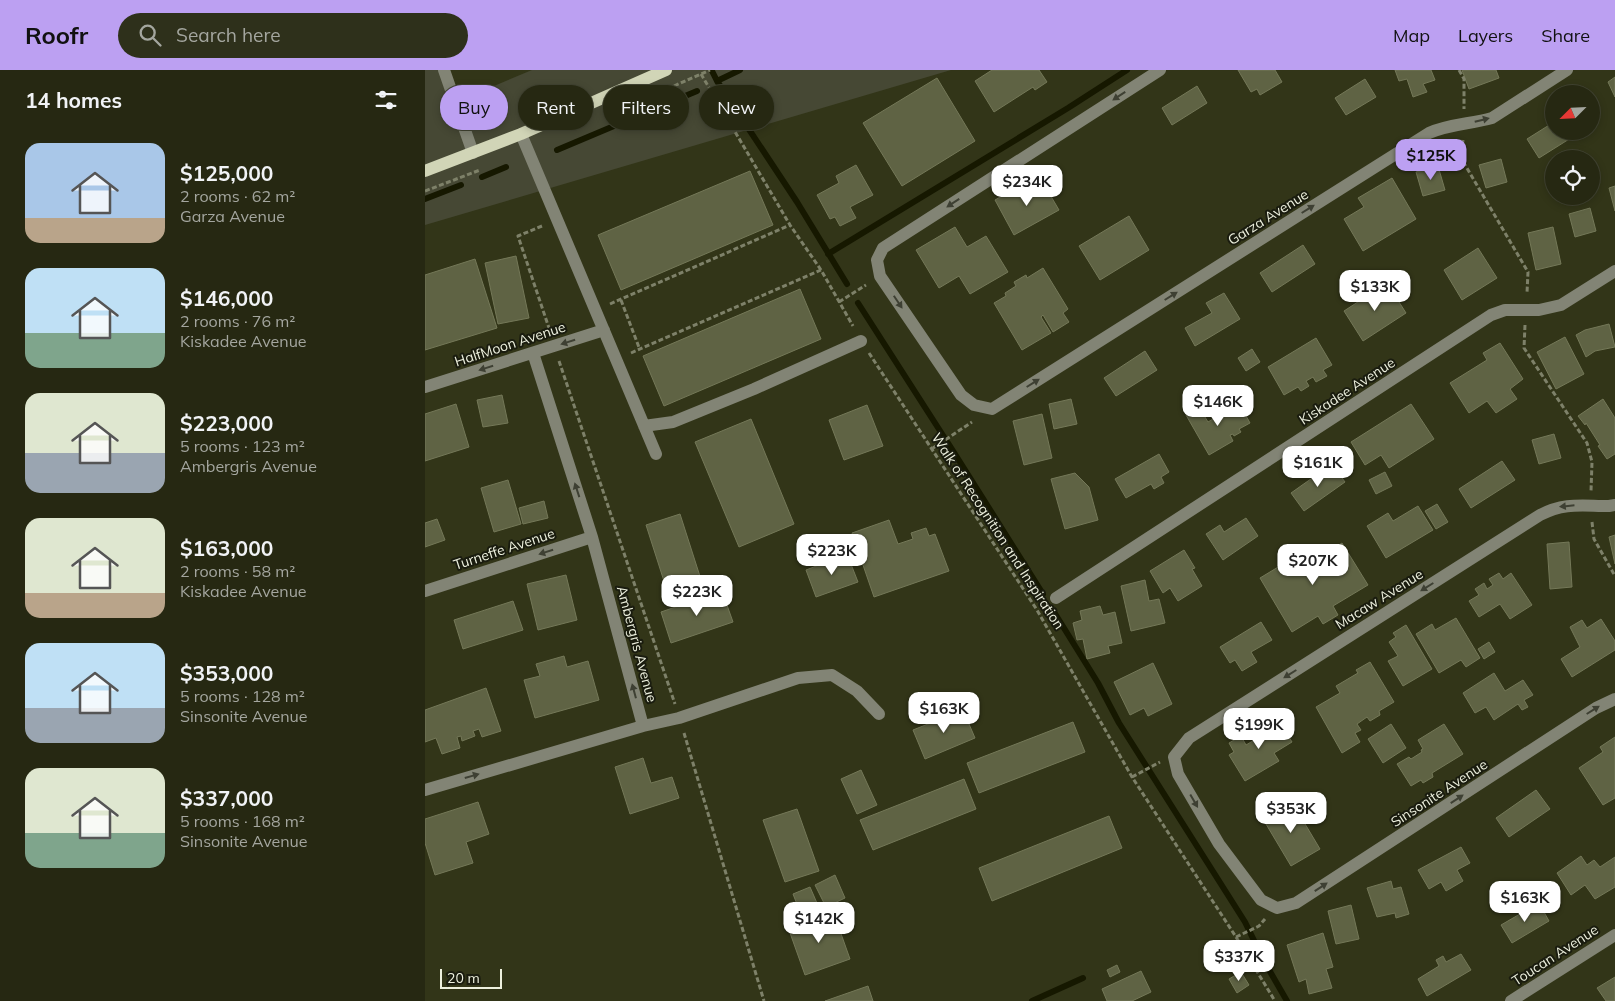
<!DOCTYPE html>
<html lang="en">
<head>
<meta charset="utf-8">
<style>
	body { margin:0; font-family:Mulish,sans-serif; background:#2e301b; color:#f1f3f6; height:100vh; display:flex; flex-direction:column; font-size:19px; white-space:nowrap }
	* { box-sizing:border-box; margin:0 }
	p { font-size:16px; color:#a4a69f }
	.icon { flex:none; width:28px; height:28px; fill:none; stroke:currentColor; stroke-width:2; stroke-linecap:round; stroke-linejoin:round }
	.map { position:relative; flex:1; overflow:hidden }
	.drawer { display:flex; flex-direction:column; background:#262812; width:425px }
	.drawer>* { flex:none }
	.banner { position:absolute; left:15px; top:15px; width:475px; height:45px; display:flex; gap:10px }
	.needle { width:32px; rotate:246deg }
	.buttons { position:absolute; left:1120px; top:15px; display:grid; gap:10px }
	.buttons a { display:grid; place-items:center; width:55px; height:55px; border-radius:50%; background:#262812; box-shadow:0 2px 8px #0003,0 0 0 1px #424432; font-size:25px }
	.scale { position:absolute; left:15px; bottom:12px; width:62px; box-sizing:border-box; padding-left:5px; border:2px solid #edf0de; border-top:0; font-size:14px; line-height:18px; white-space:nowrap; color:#edf0de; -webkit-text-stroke:4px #1a1c0f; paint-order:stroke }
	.price { position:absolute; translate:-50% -42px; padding:0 11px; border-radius:10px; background:#fff; color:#222; font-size:16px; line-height:32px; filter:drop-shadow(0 1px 2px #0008) }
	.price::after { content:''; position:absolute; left:50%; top:30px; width:15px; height:11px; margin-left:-8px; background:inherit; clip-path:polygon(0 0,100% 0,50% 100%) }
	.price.on { background:#bca0f2; color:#111 }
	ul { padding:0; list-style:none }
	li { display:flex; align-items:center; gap:15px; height:125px; padding:0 25px }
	li span { display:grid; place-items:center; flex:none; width:140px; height:100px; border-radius:15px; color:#555 }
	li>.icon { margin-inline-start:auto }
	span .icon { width:60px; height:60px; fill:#fffc; stroke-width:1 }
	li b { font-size:21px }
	h2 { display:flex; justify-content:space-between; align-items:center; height:60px; padding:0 25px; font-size:21px }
	.pill { padding:0 18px; border-radius:22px; background:#262812; box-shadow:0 2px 8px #0003,0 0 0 1px #424432; font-size:18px; line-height:45px }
	.pill.on { background:#bca0f2; color:#111 }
	header { display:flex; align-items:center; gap:30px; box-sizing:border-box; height:70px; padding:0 25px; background:#bca0f2; color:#111 }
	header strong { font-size:24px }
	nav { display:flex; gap:28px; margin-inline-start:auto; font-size:18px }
	.search { width:350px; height:45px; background:#2e301b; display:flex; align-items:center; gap:12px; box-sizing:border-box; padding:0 18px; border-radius:28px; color:#a4a69f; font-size:19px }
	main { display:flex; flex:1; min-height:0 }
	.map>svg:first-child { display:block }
	.grass { fill:#464834 }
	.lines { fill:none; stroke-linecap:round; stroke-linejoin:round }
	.stream { stroke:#161800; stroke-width:6 }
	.building { fill:#5f6344; stroke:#747858 }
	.path { stroke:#7e8169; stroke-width:3; stroke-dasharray:5 2.5; stroke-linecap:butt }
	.minor { stroke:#828475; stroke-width:12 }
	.major { stroke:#d1d5b7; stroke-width:12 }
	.oneway { fill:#3e4033 }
	.labels { text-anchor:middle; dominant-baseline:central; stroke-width:4; stroke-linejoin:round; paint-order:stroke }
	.street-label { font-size:14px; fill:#edf0de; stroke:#1a1c0f }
</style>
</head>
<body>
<header>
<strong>Roofr</strong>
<div class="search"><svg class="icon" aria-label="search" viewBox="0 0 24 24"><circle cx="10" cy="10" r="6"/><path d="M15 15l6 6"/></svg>Search here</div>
<nav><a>Map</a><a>Layers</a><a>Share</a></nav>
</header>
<main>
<section class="drawer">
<h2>14 homes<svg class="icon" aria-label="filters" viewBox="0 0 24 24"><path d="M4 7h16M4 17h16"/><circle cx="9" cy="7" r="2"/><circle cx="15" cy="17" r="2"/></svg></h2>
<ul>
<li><span style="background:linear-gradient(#a9c7e8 75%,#b9a48a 0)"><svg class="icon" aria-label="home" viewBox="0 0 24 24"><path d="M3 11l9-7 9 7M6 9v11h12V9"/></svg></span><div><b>$125,000</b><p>2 rooms · 62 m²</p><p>Garza Avenue</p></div></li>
<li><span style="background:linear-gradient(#bfe0f5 65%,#7fa58c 0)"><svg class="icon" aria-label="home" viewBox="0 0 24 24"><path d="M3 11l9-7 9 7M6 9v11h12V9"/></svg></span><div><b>$146,000</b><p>2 rooms · 76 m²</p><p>Kiskadee Avenue</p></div></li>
<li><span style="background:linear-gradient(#dfe7d0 60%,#9aa5b1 0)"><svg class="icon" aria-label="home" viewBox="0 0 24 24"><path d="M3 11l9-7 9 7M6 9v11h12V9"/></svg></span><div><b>$223,000</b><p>5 rooms · 123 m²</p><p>Ambergris Avenue</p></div></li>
<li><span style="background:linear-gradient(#dfe7d0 75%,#b9a48a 0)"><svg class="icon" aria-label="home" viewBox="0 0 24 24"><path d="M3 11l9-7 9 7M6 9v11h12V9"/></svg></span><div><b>$163,000</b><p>2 rooms · 58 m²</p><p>Kiskadee Avenue</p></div></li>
<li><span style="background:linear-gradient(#bfe0f5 65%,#9aa5b1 0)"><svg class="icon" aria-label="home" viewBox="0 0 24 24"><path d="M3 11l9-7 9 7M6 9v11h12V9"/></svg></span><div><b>$353,000</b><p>5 rooms · 128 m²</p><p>Sinsonite Avenue</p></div></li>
<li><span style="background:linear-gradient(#dfe7d0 65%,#7fa58c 0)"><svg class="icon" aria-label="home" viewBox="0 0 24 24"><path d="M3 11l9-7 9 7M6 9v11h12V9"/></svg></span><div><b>$337,000</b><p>5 rooms · 168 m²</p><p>Sinsonite Avenue</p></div></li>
</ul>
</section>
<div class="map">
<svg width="1190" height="931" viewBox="0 0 1190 931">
	<rect width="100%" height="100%" fill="#323518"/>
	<path class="grass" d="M0,0H19L31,32L107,0H526L0,155Z"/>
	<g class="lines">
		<path class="stream" d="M287,1L292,11L372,132L422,214
			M292,11L315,0
			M132,80L272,21
			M57,107L81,97
			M0,129L36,115
			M403,184L643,38L702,0
			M433,233L519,367
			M523,373L618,524
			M629,542L673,613L694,653L820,852L839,891L862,931
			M607,931L658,908"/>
	</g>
	<path class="building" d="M567,0H614L622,12L610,20L608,17L569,42L550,11Z
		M813,0H850L857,12L835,25L832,19L826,22Z
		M970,0H1006L1010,10L998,14L1002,22L988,27L982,9L974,11Z
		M1037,0H1071L1074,8L1044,19Z
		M1190,7V27L1183,12Z
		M512,8L550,71L477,116L438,53Z
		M940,9L951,27L921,45L910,28Z
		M772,16L782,33L747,55L737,38Z
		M1129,52V61H1157L1114,88L1102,69Z
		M1076,89L1082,112L1061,118L1054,95Z
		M431,95L448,125L425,137L431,148L415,156L410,147L405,149L392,125L414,113L411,106Z
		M1013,96L1020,120L998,126L991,102Z
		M325,101L348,155L196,220L173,165Z
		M967,108L991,149L938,181L919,149L939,137L933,128Z
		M617,111L634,140L589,165L570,130L589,119L593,125Z
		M1190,116V141L1184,118Z
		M1165,138L1171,161L1150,167L1144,144Z
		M704,146L724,180L675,210L654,176Z
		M530,157L542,177L561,166L583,202L545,224L534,206L514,218L491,180Z
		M1128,157L1136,194L1111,200L1103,163Z
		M878,175L890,194L847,222L835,203Z
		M1053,178L1072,208L1037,230L1019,200Z
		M91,186L104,248L73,254L60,193Z
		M50,189L72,258L0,280V205Z
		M618,198L643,239L638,243L644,252L628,262L618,245L616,247L626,263L597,280L569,233L581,226L580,223L591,216L589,212L601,205L602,208Z
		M962,213L981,243L938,271L919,241Z
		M375,219L396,269L239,336L218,286Z
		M799,223L815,249L770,276L760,258L787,243L781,233Z
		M1184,254L1190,277L1170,281L1161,287L1151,265L1160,260Z
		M1140,267L1159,304L1131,319L1112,282Z
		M891,268L907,295L898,300L902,306L891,312L888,307L881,311L884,316L876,321L873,317L859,325L843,297Z
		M1075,273L1098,309L1085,319L1092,329L1071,343L1062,331L1044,343L1025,313L1062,290L1058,283Z
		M827,279L835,292L821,301L813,288Z
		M720,281L732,300L691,326L679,308Z
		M77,325L83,353L58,357L52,330Z
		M646,329L652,354L629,359L624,334Z
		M1178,329L1190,348V384L1182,389L1173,376L1175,375L1161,353L1160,355L1153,346Z
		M814,333L825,353L814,359L816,362L809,366L808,364L805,365L808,371L784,385L761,345L774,337L783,352Z
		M31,334L44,377L0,391V344Z
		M986,334L1009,369L964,398L956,385L940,395L926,372Z
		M442,335L458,376L419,390L404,350Z
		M617,344L627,388L599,395L588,351Z
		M326,349L369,454L314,477L270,372Z
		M1129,364L1136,388L1114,394L1107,370Z
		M734,384L744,402L736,407L739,413L729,419L726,414L701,428L690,409Z
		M1077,391L1090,410L1046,438L1034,419Z
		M907,394L920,412L879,441L866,423Z
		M960,402L967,416L951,424L944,410Z
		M650,403L664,417L673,450L640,459L626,409Z
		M83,410L96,454L69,462L56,418Z
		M119,431L123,448L98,454L94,438Z
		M1012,434L1023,452L1011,459L1000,441Z
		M993,436L1008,460L961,488L942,456L963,443L968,451Z
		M255,444L280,522L246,533L221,455Z
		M821,448L833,466L798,490L781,464L795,455L799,462Z
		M12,449L20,470L0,477V453Z
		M464,450L473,474L488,469L486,463L501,458L504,466L510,464L524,501L449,527L427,463Z
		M1190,465V494L1184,467Z
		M1144,472L1147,517L1125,519L1122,474Z
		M917,473L943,515L908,536L913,545L898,554L893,546L867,562L835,508L883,479L889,490Z
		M759,480L770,498L767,499L777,516L753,531L745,518L738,523L725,501Z
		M422,484L433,512L391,527L381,500Z
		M1074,503L1078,509L1086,503L1107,535L1085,549L1075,534L1054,547L1044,531L1054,525L1050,519L1059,513L1062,519L1068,515L1064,509Z
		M141,505L152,550L113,560L102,514Z
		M720,510L724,531L734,529L740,553L706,561L696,516Z
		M297,521L308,552L246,573L236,542Z
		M88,531L98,560L38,579L29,550Z
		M675,536L678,545L690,542L697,573L683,576L685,583L662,589L658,569L652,570L648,553L657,550L655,541Z
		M1031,548L1055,588L1041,597L1036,590L1014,603L991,564L1007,554L1010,560Z
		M1176,549L1190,571V580L1147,607L1136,589L1155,577L1145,557L1157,550L1162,558Z
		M836,552L847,570L826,582L832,592L817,601L810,590L805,593L795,577Z
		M981,555L1007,599L978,616L963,591L973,586L964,572L971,567L968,563Z
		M1064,572L1070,582L1059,589L1053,579Z
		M139,586L142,597L163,591L174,630L110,648L99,610L115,606L111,594Z
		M945,592L969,632L954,641L955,645L945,651L942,647L932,654L936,660L930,663L935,672L917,683L891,637L915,623L911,616L933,603L931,600Z
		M728,593L747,634L723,646L719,638L705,645L689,612Z
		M1069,603L1080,621L1098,610L1108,625L1099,630L1103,637L1097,640L1093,634L1069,650L1061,637L1050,643L1038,623Z
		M61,618L76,661L57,667L54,659L48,661L50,666L37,671L36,666L32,667L35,678L17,684L11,668L0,672V640Z
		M538,640L550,668L500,689L488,660Z
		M852,647L867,672L849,683L854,691L820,711L804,685L809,682L804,673L816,666L821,675L841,663L837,656Z
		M648,652L660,682L554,723L542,693Z
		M966,654L981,678L958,693L943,669Z
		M1019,654L1038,684L1007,703L1008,707L998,713L996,710L986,716L972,694L984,687L986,689L997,682L996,680L998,679L993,670Z
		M1190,667V728L1178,735L1154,698L1178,682L1175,677Z
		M218,688L226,713L247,707L254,728L205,744L190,697Z
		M436,700L452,735L432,744L416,709Z
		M539,709L551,739L448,780L435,750Z
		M1111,720L1125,739L1084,767L1071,748Z
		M53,732L64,764L41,772L48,793L10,805L0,773V749Z
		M867,732L895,779L866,796L838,749Z
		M372,739L394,801L360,812L338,750Z
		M684,746L697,778L567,831L554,798Z
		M1036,777L1045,793L1032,800L1038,811L1021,821L1016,812L1004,819L993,800Z
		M1156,786L1162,795L1169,790L1175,797L1190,787V817L1170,829L1160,815L1146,825L1132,803Z
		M410,805L420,828L401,837L390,815Z
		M966,811L968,819L976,817L984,844L971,848L970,843L952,847L942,818Z
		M385,817L395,840L377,847L368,824Z
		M1114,833L1124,851L1087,873L1076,855Z
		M926,835L934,869L911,874L903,841Z
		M409,844L425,889L380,905L364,860Z
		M898,863L908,897L901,899L907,918L884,924L881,909L874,912L862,875Z
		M1036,884L1046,900L1002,926L993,909L1014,896L1011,890L1018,886L1021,892Z
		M692,895L695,902L685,907L682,900Z
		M716,901L726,922L707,931H682L677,919Z
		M816,902L824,915L812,923L804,909Z
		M1190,907V931H1181L1172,918Z
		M443,916L448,931H400Z"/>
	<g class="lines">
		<path class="path" d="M1034,0L1039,9V39
			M276,4L365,155L396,200L428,256
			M249,16L285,0
			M1038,70L1036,88L1103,202L1102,223
			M0,121L55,100
			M117,156L93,166L125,261
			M196,230L215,280
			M414,232L441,215
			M185,234L365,155
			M1100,255L1099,278L1162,373L1167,392L1166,421
			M206,283L396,200
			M444,283L612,540L707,707L811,867L850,931
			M134,291L250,634
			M508,378L547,352
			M1167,452L1169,469L1190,506
			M259,663L339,931
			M707,707L735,692
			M811,867L834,856L840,849"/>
		<path class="minor" d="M19,0L48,83
			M735,0L458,178L452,190L455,206L536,325L549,335L567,339L1004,63C1024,54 1046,54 1067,48L1142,0
			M96,64L231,384
			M0,317L179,260
			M219,356L248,352L329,319L436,271
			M1190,435L1184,436C1157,436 1140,432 1115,445L764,668L749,687L753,704L794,774L836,830L852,838L871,833L1171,638L1190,629
			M0,521L167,467
			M631,528L1066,245L1080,240H1114L1136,235L1190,201
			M218,656L254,648L373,608L407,605L432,621L454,644
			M0,720L218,656L167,467L108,283
			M1086,931L1190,865"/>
		<path class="major" d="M0,101L96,64L241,0"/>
	</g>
	<defs><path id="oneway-solid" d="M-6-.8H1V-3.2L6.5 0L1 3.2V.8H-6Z" transform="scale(1.25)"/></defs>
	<g class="oneway">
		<use href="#oneway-solid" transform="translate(694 26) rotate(147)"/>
		<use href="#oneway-solid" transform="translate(1057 50) rotate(-14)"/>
		<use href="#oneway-solid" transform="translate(528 133) rotate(147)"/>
		<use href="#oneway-solid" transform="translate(883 139) rotate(-32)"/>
		<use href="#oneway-solid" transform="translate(746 226) rotate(-32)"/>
		<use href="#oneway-solid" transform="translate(473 232) rotate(56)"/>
		<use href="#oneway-solid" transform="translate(143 272) rotate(162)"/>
		<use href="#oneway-solid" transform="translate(61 298) rotate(163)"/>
		<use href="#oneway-solid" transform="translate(608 313) rotate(-32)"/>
		<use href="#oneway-solid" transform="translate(152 420) rotate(-108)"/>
		<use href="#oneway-solid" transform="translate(1142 436) rotate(174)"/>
		<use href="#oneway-solid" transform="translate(121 482) rotate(162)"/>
		<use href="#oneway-solid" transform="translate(1002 517) rotate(148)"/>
		<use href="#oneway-solid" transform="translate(865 604) rotate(148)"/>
		<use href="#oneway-solid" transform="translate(209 621) rotate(-105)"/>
		<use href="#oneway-solid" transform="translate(1168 640) rotate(-32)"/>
		<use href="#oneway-solid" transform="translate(47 706) rotate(-16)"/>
		<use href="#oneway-solid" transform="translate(1032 729) rotate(-33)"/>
		<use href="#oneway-solid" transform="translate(769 731) rotate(60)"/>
		<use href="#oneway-solid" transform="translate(896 817) rotate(-33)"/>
	</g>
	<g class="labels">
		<g class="street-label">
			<text transform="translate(843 147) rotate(-32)">Garza Avenue</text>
			<text transform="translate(85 274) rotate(-18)">HalfMoon Avenue</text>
			<text transform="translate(922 321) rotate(-33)">Kiskadee Avenue</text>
			<text transform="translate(573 461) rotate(57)">Walk of Recognition and Inspiration</text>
			<text transform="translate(79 479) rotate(-18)">Turneffe Avenue</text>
			<text transform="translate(954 529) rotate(-32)">Macaw Avenue</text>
			<text transform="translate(212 574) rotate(75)">Ambergris Avenue</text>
			<text transform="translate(1014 723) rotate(-33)">Sinsonite Avenue</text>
			<text transform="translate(1130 885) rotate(-33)">Toucan Avenue</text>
		</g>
	</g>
</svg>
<div class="buttons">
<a><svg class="needle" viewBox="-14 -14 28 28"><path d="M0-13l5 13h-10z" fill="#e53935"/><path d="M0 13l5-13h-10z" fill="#a4a69f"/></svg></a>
<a><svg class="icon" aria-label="locate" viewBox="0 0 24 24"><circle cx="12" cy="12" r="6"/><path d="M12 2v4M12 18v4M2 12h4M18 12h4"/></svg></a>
</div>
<div class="scale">20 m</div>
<b class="price on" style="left:1006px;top:111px">$125K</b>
<b class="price" style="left:602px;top:137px">$234K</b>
<b class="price" style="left:950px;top:242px">$133K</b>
<b class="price" style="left:793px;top:357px">$146K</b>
<b class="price" style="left:893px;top:418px">$161K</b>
<b class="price" style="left:407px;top:506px">$223K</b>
<b class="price" style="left:888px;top:516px">$207K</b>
<b class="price" style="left:272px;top:547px">$223K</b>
<b class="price" style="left:519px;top:664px">$163K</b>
<b class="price" style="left:834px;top:680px">$199K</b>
<b class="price" style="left:866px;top:764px">$353K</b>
<b class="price" style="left:1100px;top:853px">$163K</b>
<b class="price" style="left:394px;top:874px">$142K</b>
<b class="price" style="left:814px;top:912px">$337K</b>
<div class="banner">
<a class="pill on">Buy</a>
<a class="pill">Rent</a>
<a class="pill">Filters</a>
<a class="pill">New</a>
</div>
</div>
</main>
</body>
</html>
